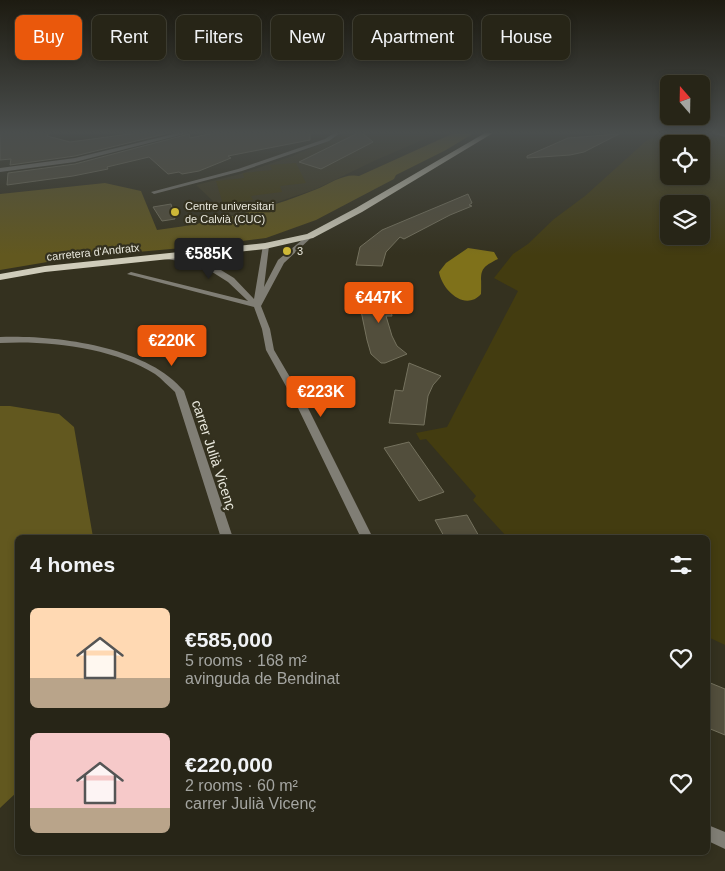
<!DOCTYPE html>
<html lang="en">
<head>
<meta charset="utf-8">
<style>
	body { margin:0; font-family:Arial,sans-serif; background:#333124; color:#f1f3f6; height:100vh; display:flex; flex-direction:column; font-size:19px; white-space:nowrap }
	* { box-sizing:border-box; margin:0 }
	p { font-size:16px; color:#a4a5a1 }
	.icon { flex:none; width:28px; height:28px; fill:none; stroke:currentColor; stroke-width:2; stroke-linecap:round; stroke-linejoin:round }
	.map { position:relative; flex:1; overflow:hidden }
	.panel { position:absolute; left:15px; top:535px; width:695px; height:320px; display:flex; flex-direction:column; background:#272517; border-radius:8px; box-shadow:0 2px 8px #0003,0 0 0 1px #434236 }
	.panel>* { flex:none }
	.top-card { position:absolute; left:15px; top:15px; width:695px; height:45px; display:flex; gap:10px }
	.needle { width:32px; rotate:340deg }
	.fabs { position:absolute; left:660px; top:75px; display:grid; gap:10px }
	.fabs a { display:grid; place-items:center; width:50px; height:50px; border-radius:8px; background:#272517; box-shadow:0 2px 8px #0003,0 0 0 1px #434236; font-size:25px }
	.price { position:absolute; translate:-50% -42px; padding:0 11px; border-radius:5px; background:#ea580c; color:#fff; font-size:16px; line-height:32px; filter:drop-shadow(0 1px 2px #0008) }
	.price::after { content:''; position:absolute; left:50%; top:30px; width:15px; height:11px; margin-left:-8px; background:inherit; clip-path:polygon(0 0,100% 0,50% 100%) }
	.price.current { background:#222; color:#fff }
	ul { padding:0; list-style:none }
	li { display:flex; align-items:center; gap:15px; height:125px; padding:0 15px }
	li span { display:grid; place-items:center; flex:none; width:140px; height:100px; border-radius:8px; color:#555 }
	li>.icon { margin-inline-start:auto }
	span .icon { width:60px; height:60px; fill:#fffc; stroke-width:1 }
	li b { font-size:21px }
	h2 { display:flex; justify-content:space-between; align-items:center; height:60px; padding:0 15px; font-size:21px }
	.pill { padding:0 18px; border-radius:8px; background:#272517; box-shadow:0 2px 8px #0003,0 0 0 1px #434236; font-size:18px; line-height:45px }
	.pill.current { background:#ea580c; color:#fff }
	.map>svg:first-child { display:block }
	.built { fill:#3f3a21 }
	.green { fill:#433c10; fill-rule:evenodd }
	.forest { fill:#62581f }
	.water { fill:#7f711a }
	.building { fill:#524e3c; stroke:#75725e }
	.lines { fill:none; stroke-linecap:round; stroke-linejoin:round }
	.street { fill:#807e75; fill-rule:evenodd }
	.primary { fill:#cfccba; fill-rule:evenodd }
	.poi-dot { fill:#ceb837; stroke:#34311f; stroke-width:2 }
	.labels { text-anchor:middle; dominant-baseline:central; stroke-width:4.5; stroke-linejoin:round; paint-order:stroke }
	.far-poi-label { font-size:11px; fill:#e9e8dd; stroke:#34311f; text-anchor:start }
	.far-street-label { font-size:11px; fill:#e9e8dd; stroke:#34311f }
	.street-label { font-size:14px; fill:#e9e8dd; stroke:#34311f }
</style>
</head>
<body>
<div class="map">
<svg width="725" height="871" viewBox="0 0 725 871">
	<rect width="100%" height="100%" fill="#34311f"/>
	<path class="built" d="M348,133H439L376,160L316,189L260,208L229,216L196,185L240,174L290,157Z"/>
	<path class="green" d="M664,133H699L725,138V645L708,637V538L507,537L473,500L476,496L426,439L420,440L416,433L447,427L518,291L494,278L513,254L528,244L554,219L585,196L646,141ZM669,144H701V176H669ZM669,204H701V236H669Z
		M296,163L306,183L280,186L282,192L251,196L253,200L223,204L216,181L244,178L243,173L272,170L270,165Z"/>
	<path class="forest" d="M454,133H474L446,150L396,175L394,179L316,220L266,238L193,247L71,258L0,270V194L105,183L141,191L157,230C211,223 266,210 317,189C331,183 344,173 359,176Z
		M0,406H10L59,414L74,427L93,537L18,538L17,792L0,808Z"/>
	<path class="water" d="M468,248L494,252L498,259C477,269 482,272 481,294C465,312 442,290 439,272L446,263Z"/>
	<path class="building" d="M0,133H49L47,136L70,142L137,133H169L75,156L10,165L11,159L0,160Z
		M214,133H310V140L228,156L231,158L199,171L182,174L179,172L168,174L149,157L107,167L108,169L73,176L7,185L8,173L75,164L189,134L190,138Z
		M358,133H362L373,142L321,169L299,162Z
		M619,134L584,152L570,155L527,158V156L568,138Z
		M468,194L472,203L469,205L472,206L450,215L404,239L400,237L386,252L382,266L356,265L360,247L382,230Z
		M171,204L175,219L162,221L153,207Z
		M366,286L393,290L389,300L392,316H386L392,336L397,346L407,354L385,363H381L371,354L367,340L360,306L361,294Z
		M409,363L441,376L433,385L428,396L424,425L389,423L395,390L403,391Z
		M409,442L444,492L419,501L384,448Z
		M467,515L480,538H445L435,520Z
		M708,682L725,689V735L708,728Z"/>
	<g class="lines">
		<path class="street" d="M178,133H188L75,162L0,172V168L75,158Z
			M334,133H340L329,141L242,171L154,194L151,192L238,169L325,139Z
			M712,133H725V137Z
			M308,235L313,236L284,263L261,306L270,329L274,350L308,408L373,538H361L298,408L266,350L262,329L254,307L127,274L131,272L248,301L228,282L198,263L164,259L160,257L164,255L203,259L234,278L254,299L263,245L269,246L264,287L278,260Z
			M0,337C55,335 147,346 184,391L233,538H221L175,392C168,386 162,379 155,374C115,348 47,340 0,343Z
			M708,825L725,832V849L708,841Z"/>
		<path class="primary" d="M485,133H493L362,212L313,238L265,249L45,272L0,280V274L45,266L265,243L307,234L356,208Z"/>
	</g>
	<linearGradient id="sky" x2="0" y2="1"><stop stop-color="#1d1b11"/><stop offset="0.52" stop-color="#4a4e4d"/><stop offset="1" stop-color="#4a4e4d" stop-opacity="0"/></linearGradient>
	<rect width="725" height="255" fill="url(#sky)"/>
	<g class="poi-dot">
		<circle cx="175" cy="212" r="5"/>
		<circle cx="287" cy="251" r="5"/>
	</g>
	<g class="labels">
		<g class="far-poi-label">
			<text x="185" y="206">Centre universitari<tspan x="185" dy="13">de Calvià (CUC)</tspan></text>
			<text x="297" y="251">3</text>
		</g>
		<g class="far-street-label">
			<text transform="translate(93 252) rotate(-6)">carretera d'Andratx</text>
		</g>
		<g class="street-label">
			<text transform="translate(214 455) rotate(72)">carrer Julià Vicenç</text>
		</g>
	</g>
</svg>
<div class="fabs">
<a><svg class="needle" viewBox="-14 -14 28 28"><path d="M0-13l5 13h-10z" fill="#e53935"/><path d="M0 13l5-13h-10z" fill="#a4a5a1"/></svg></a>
<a><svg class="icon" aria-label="locate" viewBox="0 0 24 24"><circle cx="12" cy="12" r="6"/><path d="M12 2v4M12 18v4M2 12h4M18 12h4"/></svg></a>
<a><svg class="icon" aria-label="layers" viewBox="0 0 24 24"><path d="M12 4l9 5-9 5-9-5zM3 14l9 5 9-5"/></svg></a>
</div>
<b class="price current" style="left:209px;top:280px">€585K</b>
<b class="price" style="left:379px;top:324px">€447K</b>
<b class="price" style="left:172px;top:367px">€220K</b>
<b class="price" style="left:321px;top:418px">€223K</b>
<div class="top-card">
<a class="pill current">Buy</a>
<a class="pill">Rent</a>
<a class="pill">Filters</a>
<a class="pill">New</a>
<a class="pill">Apartment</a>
<a class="pill">House</a>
</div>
<section class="panel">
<h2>4 homes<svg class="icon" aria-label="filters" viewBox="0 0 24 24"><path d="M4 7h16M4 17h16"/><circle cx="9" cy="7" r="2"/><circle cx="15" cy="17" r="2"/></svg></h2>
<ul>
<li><span style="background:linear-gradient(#ffd9b3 70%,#b9a48a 0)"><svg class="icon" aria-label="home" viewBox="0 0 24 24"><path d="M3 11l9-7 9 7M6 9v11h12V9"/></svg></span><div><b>€585,000</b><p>5 rooms · 168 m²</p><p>avinguda de Bendinat</p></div><svg class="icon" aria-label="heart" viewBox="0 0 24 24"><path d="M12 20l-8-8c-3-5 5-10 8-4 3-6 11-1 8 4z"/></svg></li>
<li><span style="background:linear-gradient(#f6c9c9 75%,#b9a48a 0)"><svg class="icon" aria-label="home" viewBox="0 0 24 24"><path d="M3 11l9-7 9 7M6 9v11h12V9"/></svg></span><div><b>€220,000</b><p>2 rooms · 60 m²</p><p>carrer Julià Vicenç</p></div><svg class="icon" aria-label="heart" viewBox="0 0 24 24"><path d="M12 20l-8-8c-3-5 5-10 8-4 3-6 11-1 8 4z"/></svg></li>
</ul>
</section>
</div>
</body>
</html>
